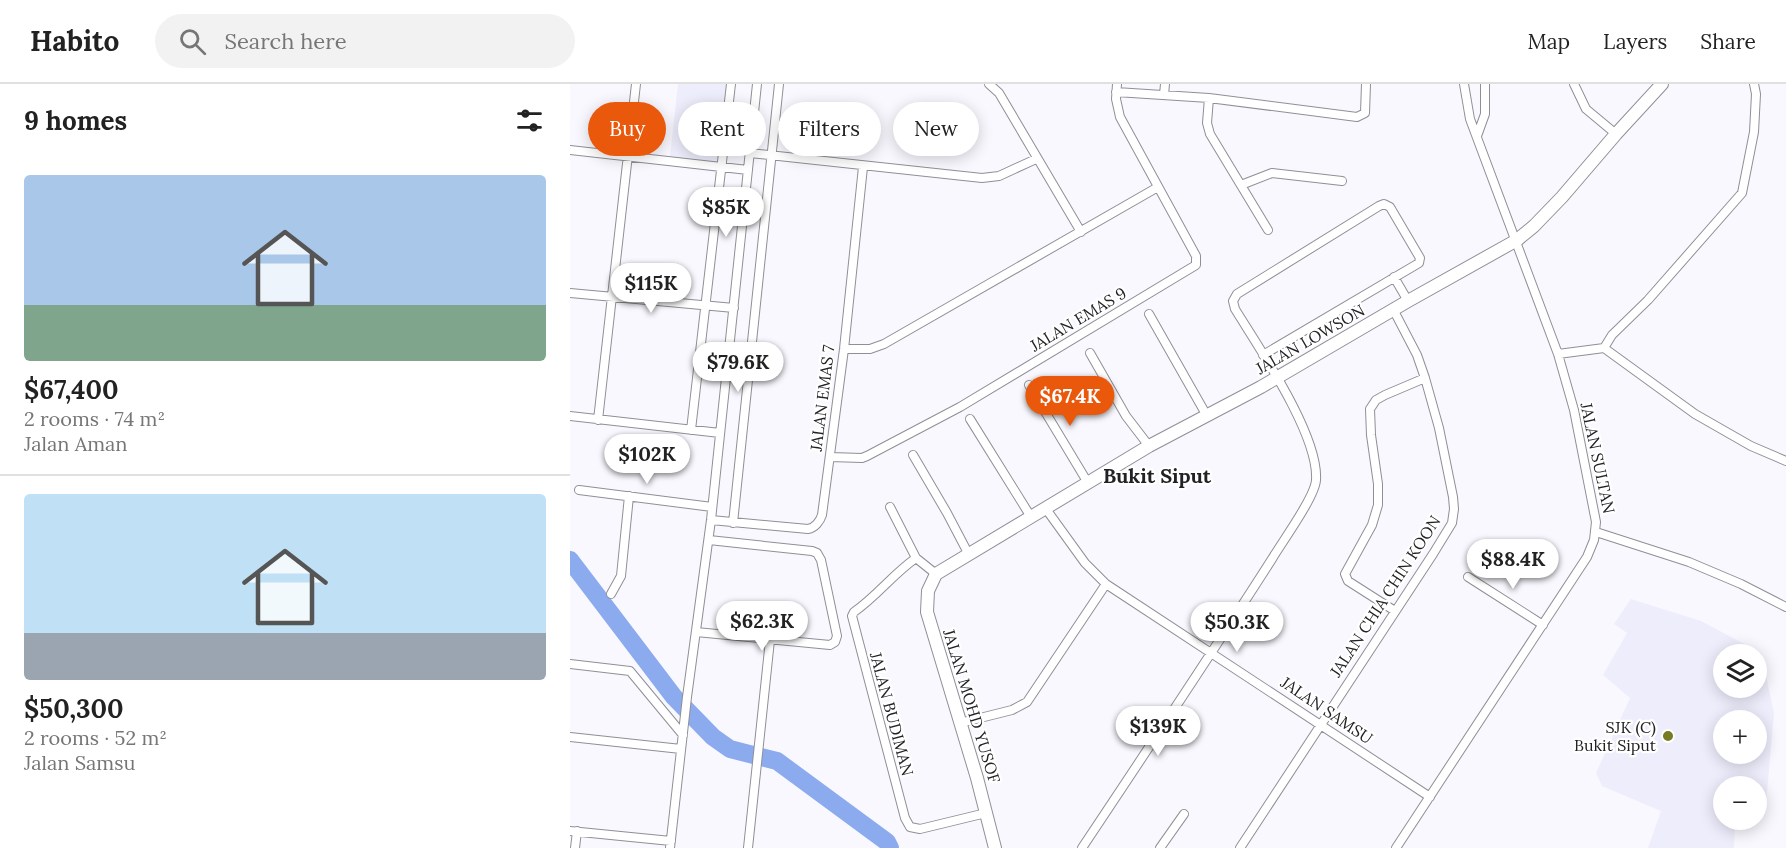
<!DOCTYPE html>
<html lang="en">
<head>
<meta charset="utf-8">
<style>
	body { margin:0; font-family:Lora,serif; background:#f2f2f2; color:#222; height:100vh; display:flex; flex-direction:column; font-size:22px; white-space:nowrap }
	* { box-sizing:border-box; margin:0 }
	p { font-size:20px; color:#767676 }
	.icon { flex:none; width:33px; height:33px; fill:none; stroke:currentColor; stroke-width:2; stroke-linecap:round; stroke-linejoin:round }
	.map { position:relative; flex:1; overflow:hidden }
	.side { display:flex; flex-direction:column; background:#fff; width:570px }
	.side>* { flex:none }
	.top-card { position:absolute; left:18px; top:18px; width:570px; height:54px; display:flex; gap:12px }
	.tools { position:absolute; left:1143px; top:560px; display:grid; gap:12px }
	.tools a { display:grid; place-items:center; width:54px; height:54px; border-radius:50%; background:#fff; box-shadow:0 3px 15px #0003; font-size:30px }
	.price { position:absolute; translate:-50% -51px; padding:0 14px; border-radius:21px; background:#fff; color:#222; font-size:20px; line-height:39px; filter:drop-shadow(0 2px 3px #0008) }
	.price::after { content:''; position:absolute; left:50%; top:36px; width:18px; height:14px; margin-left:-9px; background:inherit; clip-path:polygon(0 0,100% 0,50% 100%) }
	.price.selected { background:#ea580c; color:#fff }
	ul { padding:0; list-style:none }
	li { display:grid; align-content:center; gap:12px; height:318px; padding:0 24px }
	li+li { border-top:2px solid #e0e0e0 }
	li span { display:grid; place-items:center; height:186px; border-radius:6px; color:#555 }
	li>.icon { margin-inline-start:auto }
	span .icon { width:108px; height:108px; fill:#fffc; stroke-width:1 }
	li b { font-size:26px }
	h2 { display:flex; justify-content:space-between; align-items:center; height:72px; padding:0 24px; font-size:26px }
	.tag { padding:0 21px; border-radius:27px; background:#fff; box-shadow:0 3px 15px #0003; font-size:21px; line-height:54px }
	.tag.selected { background:#ea580c; color:#fff }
	header { display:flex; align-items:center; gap:36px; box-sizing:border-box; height:84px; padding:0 30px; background:#fff; border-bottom:2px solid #e0e0e0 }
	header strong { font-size:28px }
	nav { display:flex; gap:33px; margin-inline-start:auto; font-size:21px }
	.search { width:420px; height:54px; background:#f2f2f2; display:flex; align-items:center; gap:15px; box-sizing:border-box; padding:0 21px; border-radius:33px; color:#767676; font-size:22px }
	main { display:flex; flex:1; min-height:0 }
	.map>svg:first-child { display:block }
	.built { fill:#eeedfc; fill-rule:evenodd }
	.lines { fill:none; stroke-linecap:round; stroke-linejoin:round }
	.river { stroke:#8cabef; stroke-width:18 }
	.street-casing { stroke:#8f8f96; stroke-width:10 }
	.secondary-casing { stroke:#8f8f96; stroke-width:14 }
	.street { stroke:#fff; stroke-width:8 }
	.secondary { stroke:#fff; stroke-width:12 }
	.poi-dot { fill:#777b24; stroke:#fff; stroke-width:2 }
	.labels { text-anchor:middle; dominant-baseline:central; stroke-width:4.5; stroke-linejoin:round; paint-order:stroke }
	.street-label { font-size:16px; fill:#222225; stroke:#fff }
	.poi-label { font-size:16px; fill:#222225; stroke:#fff; text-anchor:end }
	.quarter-label { font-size:20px; font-weight:bold; fill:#222225; stroke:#fff }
</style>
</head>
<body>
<header>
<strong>Habito</strong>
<div class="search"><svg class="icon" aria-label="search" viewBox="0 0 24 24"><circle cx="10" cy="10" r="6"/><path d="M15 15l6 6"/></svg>Search here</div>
<nav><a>Map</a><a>Layers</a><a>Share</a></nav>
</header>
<main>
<section class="side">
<h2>9 homes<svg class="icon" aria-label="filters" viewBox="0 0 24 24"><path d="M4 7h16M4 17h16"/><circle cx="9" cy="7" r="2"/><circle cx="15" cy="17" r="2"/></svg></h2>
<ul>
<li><span style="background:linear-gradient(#a9c7e8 70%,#7fa58c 0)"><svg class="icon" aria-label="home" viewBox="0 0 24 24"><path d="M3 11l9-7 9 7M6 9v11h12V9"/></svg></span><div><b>$67,400</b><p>2 rooms · 74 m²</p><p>Jalan Aman</p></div></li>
<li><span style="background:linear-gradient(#bfe0f5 75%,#9aa5b1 0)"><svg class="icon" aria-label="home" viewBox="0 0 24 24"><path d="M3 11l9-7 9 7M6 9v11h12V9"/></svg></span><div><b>$50,300</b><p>2 rooms · 52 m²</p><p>Jalan Samsu</p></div></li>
</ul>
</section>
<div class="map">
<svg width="1216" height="764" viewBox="0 0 1216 764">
	<rect width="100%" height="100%" fill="#f9f8fe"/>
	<path class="built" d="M108,0H164L154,87L99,81Z
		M1061,515L1131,537L1191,569L1204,629L1195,731L1187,734L1186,702H1154V735H1183L1165,741L1164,764H1078L1091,727L1032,702L1026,689L1060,614L1033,591L1057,549L1044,540ZM1154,570H1186V603H1154ZM1154,636H1186V669H1154Z"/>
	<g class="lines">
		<path class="river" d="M0,476L104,613L143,653L160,665L207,677L317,758L320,764"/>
		<defs>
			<path id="street" d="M419,0L429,9L511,148
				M1004,0L1016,25L1046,50
				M546,8L639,14L787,33L795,29L796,0
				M594,11L595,0
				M639,14L637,39L640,50L698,146
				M907,52L915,30V0
				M0,66L178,86
				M180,69L412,94L429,92L466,75
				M671,101L702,89L772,97
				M824,193L838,217
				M0,209L164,224
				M579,230L637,332
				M1034,264L1042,251L1078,216L1172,109L1184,48L1186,10L1184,0
				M274,265H300L314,260L588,103
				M520,269L556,332L579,362
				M988,270L1034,264L1125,330L1181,362L1216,377
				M459,301L518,399
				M0,332L150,349
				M400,335L461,433
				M28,336L66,0
				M121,346L161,0
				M343,371L377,429L398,469
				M260,373L292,374L297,372L390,323L626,181V172L550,33L546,15L547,0
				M9,406L142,423
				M320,423L346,474L366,490
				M476,425L515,479L536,500L860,713
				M141,436L238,445C245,444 250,437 252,431L274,265L293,83
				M163,439L209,0
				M1026,448L1119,478L1171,500L1216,523
				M346,474C323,490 307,512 284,528L282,532L335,734L340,743L350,745L416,729
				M898,493L973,541
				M41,510L51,492L59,412
				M825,527L778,497L775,490L802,441L808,421V400L801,351L800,325L806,316L815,311L855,294
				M126,548L260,561L265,558L267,552L251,476L247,469L242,467L139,456
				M0,580L60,587L113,651
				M390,639L442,626L457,618L536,500
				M0,653L111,665
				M0,747L101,757
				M5,764L7,747
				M100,764L117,613L141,436L187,0
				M178,764L200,556
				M512,764C576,668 640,572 702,475C712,458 745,413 746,396C749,351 689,264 665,225L663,217L667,210L809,122L814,120L820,123L850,174L849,179L693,271
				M590,764L614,730
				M670,764L863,470L882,439L884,425L883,413L869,344L855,294L847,271L823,225
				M826,764L1017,473L1024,456L1026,438L1004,326L988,270L900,35L894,0"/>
			<path id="secondary" d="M425,764L407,694L357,528L358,507L366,490L579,362L691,303L838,217L947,156L964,142L992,113L1046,50L1092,0"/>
		</defs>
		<use href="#street" class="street-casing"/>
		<use href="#secondary" class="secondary-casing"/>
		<use href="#street" class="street"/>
		<use href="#secondary" class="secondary"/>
	</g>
	<circle class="poi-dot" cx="1098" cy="652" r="6"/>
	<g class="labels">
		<g class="street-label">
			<text transform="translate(508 235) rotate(-31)">JALAN EMAS 9</text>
			<text transform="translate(740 255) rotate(-30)">JALAN LOWSON</text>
			<text transform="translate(252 314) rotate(-83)">JALAN EMAS 7</text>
			<text transform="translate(1028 374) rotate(78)">JALAN SULTAN</text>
			<text transform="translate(815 512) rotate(-57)">JALAN CHIA CHIN KOON</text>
			<text transform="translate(402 622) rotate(73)">JALAN MOHD YUSOF</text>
			<text transform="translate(757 626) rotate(34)">JALAN SAMSU</text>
			<text transform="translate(322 630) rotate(75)">JALAN BUDIMAN</text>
		</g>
		<g class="poi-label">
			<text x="1086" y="643">SJK (C)<tspan x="1086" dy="18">Bukit Siput</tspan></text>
		</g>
		<g class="quarter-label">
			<text x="587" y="391">Bukit Siput</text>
		</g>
	</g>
</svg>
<div class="tools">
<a><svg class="icon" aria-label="layers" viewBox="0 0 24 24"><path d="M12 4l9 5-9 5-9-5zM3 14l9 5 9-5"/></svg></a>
<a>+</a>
<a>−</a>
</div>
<b class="price" style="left:156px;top:154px">$85K</b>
<b class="price" style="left:81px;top:230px">$115K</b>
<b class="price" style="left:168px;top:309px">$79.6K</b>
<b class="price selected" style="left:500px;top:343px">$67.4K</b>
<b class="price" style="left:77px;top:401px">$102K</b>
<b class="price" style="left:943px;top:506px">$88.4K</b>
<b class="price" style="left:192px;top:568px">$62.3K</b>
<b class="price" style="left:667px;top:569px">$50.3K</b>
<b class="price" style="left:588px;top:673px">$139K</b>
<div class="top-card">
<a class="tag selected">Buy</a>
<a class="tag">Rent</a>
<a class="tag">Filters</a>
<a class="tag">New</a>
</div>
</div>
</main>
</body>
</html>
